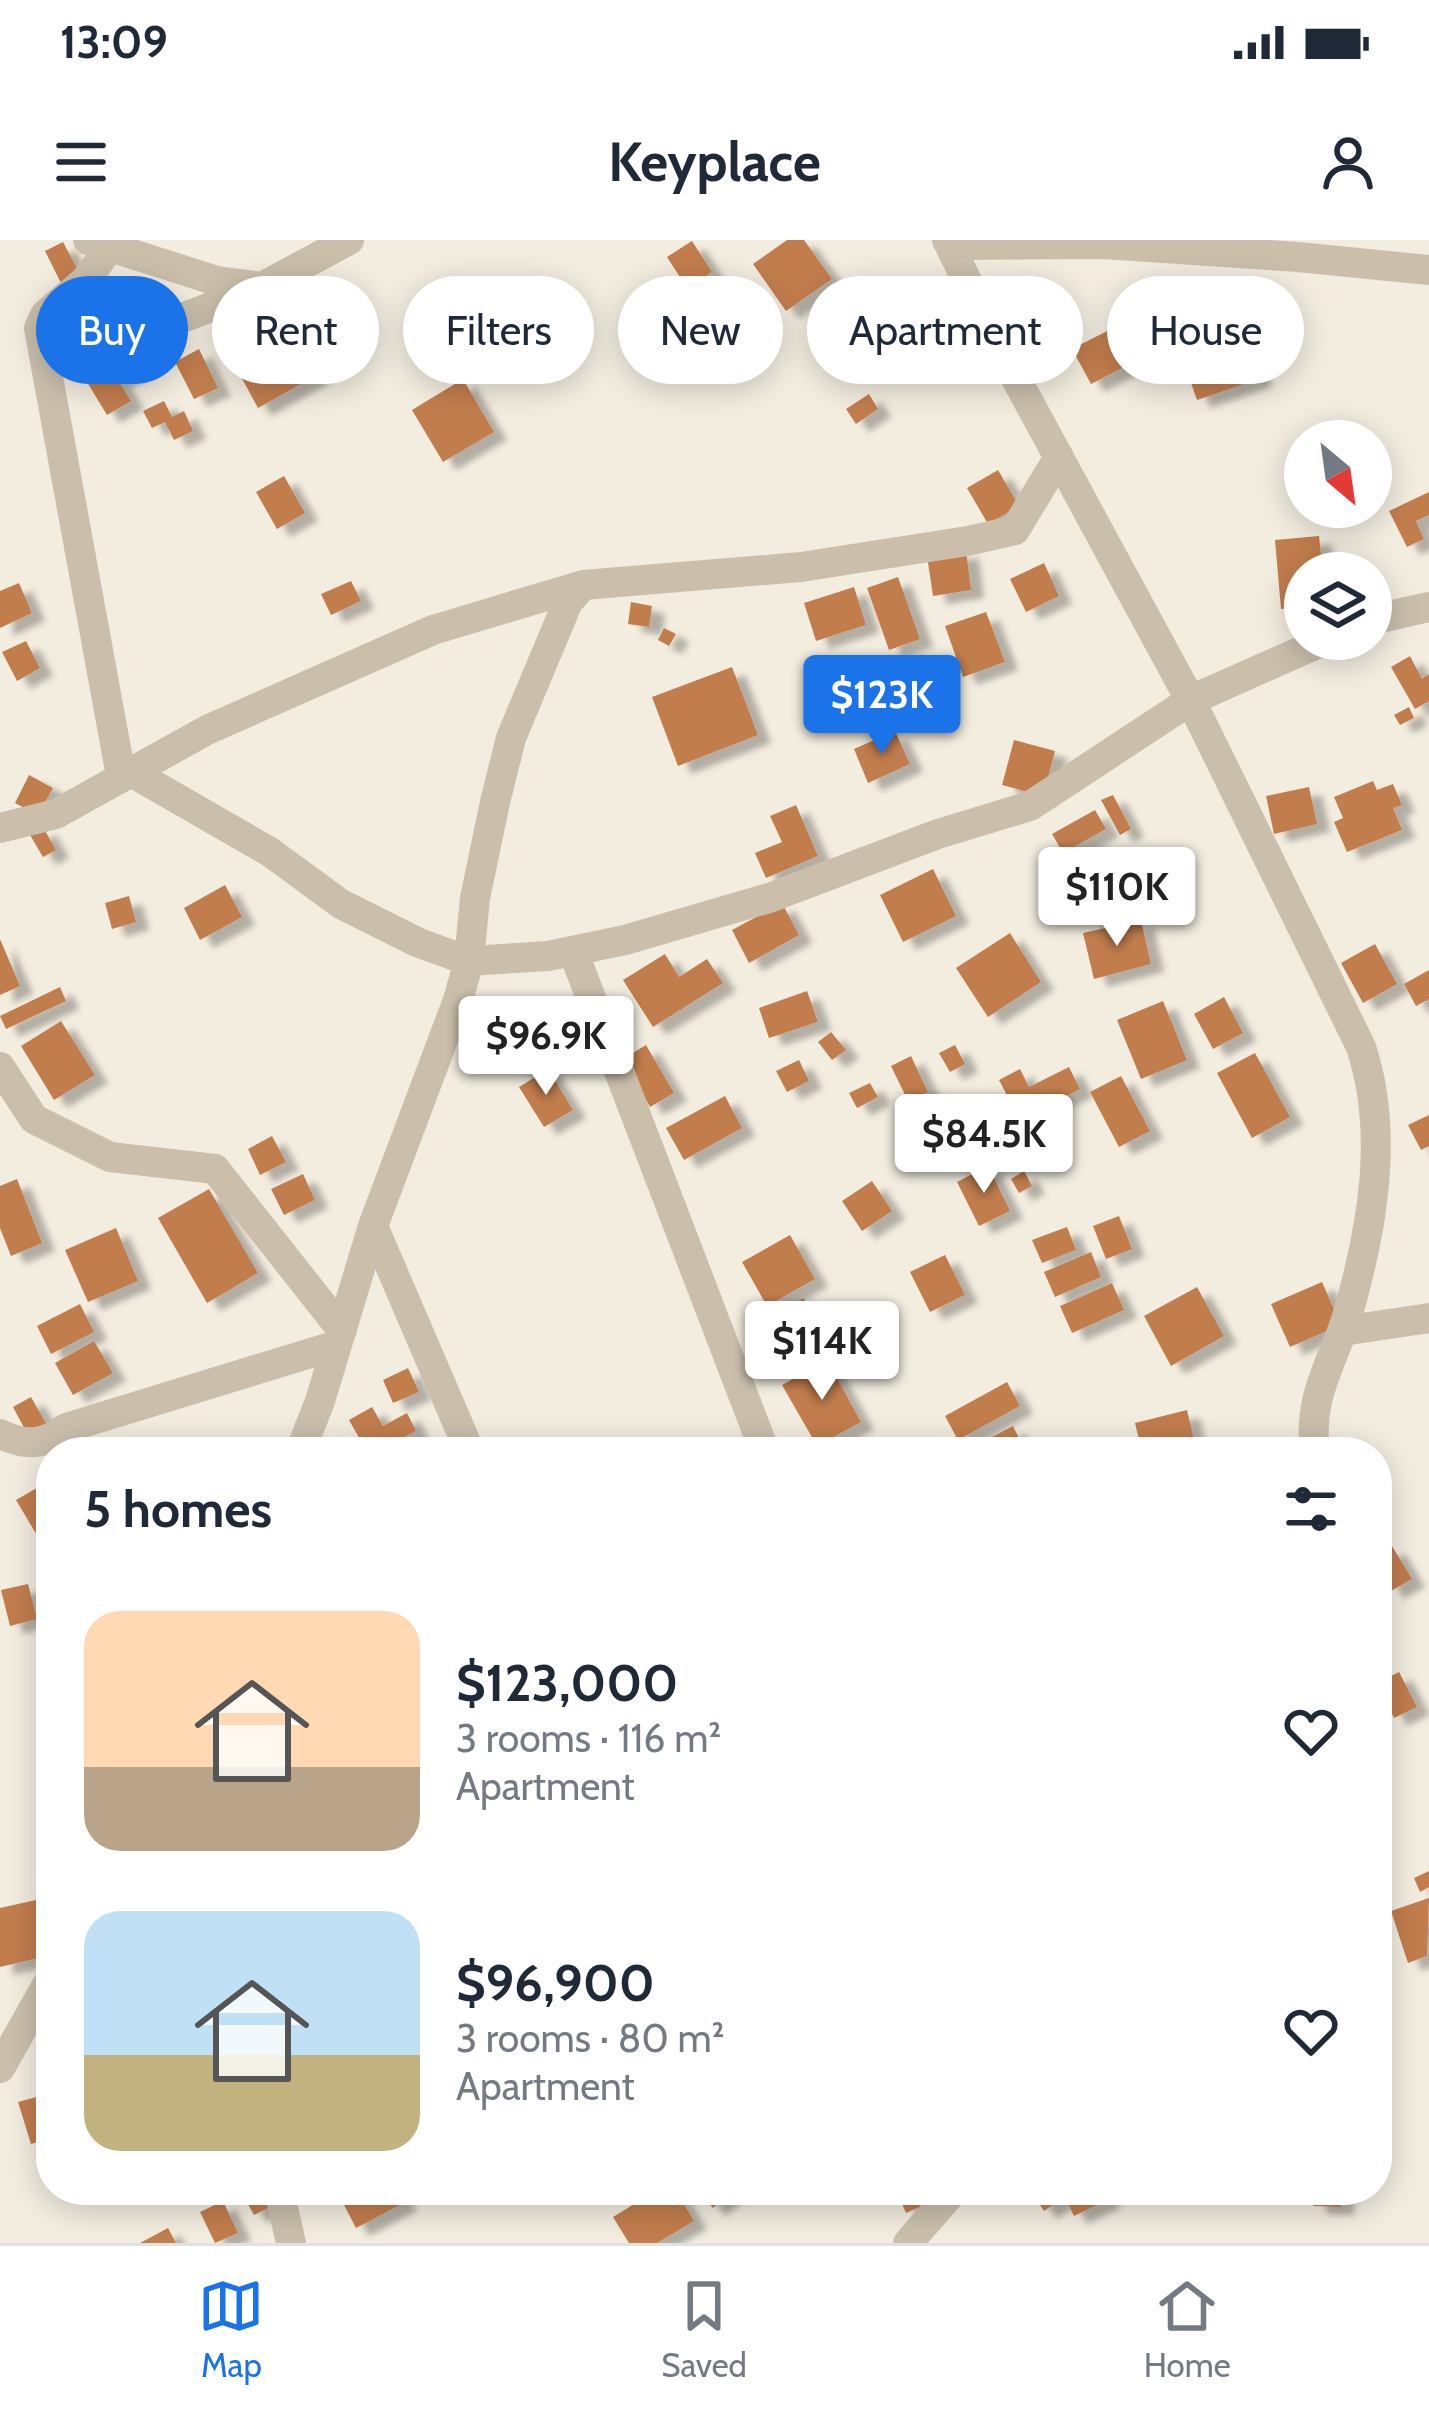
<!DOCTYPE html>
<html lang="en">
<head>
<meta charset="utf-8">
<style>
	body { margin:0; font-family:Cabin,sans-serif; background:#f2f2f3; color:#1f2937; height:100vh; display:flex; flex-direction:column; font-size:45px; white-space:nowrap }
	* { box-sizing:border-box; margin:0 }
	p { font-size:39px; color:#747a83 }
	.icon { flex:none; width:66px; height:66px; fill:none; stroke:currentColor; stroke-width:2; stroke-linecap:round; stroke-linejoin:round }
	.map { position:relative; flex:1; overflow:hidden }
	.drawer { position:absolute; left:36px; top:1197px; width:1356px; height:768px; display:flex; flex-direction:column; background:#fff; border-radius:48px; box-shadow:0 6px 30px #0003 }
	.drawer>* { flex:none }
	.banner { position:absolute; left:36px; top:36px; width:1359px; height:108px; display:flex; gap:24px }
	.needle { width:78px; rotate:151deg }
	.controls { position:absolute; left:1284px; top:180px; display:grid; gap:24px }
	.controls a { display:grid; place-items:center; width:108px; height:108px; border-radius:50%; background:#fff; box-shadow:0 6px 30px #0003; font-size:60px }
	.price { position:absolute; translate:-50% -102px; padding:0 27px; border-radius:12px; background:#fff; color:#222; font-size:39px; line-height:78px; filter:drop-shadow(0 3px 6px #0008) }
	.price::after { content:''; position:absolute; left:50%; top:72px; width:36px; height:27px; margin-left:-18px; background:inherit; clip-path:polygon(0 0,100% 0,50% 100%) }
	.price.current { background:#1a73e8; color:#fff }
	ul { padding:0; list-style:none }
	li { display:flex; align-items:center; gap:36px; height:300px; padding:0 48px }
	li span { display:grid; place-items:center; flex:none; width:336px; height:240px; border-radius:36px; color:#555 }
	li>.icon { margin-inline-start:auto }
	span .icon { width:144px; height:144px; fill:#fffc; stroke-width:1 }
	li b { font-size:51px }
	h2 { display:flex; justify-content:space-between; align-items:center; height:144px; padding:0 48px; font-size:51px }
	.chip { padding:0 42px; border-radius:54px; background:#fff; box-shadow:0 6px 30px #0003; font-size:42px; line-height:108px }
	.chip.current { background:#1a73e8; color:#fff }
	.status { display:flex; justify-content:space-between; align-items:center; height:84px; padding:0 60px; background:#fff; direction:ltr }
	.status svg { height:33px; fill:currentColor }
	header { display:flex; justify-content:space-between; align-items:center; height:156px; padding:0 48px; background:#fff; font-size:54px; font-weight:700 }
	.menu { display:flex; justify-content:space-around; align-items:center; height:168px; border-top:3px solid #e0e1e3; background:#fff; font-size:33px; color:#747a83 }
	.menu a { display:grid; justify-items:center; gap:6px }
	.menu .current { color:#1a73e8 }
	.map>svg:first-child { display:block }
	.building { fill:#c27d4e; filter:url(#shadow) }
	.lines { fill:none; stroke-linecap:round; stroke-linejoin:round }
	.street { stroke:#cbbfac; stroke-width:30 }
</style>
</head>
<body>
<div class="status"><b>13:09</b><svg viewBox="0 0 49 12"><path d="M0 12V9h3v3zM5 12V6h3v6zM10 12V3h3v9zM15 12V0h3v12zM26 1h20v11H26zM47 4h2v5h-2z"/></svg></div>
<header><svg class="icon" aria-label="menu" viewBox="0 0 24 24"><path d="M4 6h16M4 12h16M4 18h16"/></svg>Keyplace<svg class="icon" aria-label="person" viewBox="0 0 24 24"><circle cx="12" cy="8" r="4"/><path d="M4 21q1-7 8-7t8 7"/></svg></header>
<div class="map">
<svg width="1429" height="2003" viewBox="0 0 1429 2003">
	<defs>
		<filter id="shadow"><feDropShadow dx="13" dy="8" stdDeviation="3" flood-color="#0004"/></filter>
	</defs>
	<rect width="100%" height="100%" fill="#f3ede0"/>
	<path class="building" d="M787,0H804L832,39L786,71L753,24Z
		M692,1L712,32L687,48L667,17Z
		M63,2L81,36L62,45L45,11Z
		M1187,55L1210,124L1250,110L1259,139L1197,160L1163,63Z
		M270,59L288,76L272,92L255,75Z
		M894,59L914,93L886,109L867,76Z
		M1152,80L1159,105L1138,111L1131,85Z
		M1111,89L1130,124L1091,144L1072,109Z
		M299,102L317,135L258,168L240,135Z
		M199,109L218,148L194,159L175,122Z
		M123,115L133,132L118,140L131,161L107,175L84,137Z
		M463,139L494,192L443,222L412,170Z
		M869,154L878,169L856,184L846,169Z
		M164,161L172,177L184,171L193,191L174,200L165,182L152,188L143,171Z
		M998,230L1019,266L988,284L967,248Z
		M284,236L305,273L277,289L256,252Z
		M1429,252V275L1416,281L1424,299L1407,307L1389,271Z
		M1319,296L1323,333H1305V367L1281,369L1275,300Z
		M966,310L971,350L933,356L927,316Z
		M1044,323L1059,356L1026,372L1010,339Z
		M898,337L920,399L889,410L867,348Z
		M351,341L361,361L331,375L321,354Z
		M19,343L32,373L0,388V351Z
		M854,347L866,385L816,401L804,363Z
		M631,362L652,366L649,387L628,384Z
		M986,372L1005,422L963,437L945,386Z
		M664,388L676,394L669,406L658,400Z
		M26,401L40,428L17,441L2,412Z
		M1410,416L1422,439L1429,434V461L1415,469L1391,427Z
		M732,427L758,495L678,526L652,457Z
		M932,430L933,464H908L907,431Z
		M1409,467L1414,478L1400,485L1394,475Z
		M895,491L910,524L868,543L854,509Z
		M1014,500L1055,511L1043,556L1002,545Z
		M29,535L53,548L38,575L15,563Z
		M1373,541L1377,550L1393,544L1402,565L1393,568L1402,590L1347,612L1334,582L1343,578L1334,557Z
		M1309,547L1317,584L1274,594L1266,556Z
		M1113,555L1131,589L1120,595L1101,560Z
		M796,565L818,616L766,638L755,613L782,602L770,576Z
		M1095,570L1106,589L1063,613L1052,594Z
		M43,587L56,610L43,617L30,595Z
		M933,629L956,676L903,702L880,655Z
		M225,645L242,677L200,700L184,668Z
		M129,656L136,682L112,689L105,663Z
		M782,663L799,695L749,723L732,690Z
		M1141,680L1151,724L1094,739L1083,693Z
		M1010,693L1041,742L988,777L956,728Z
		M0,699L20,746L0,755Z
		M1375,704L1397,744L1363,763L1341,723Z
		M665,714L679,737L707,719L723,743L653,787L623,740Z
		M1429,730V759L1416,766L1404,744Z
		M60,747L66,761L6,789L0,776Z
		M807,751L818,782L769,798L759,768Z
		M1224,757L1243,793L1213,809L1194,774Z
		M1163,761L1187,820L1141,839L1117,780Z
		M61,781L95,835L54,860L21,806Z
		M831,792L846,810L832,820L818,802Z
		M646,805L674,853L650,867L623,819Z
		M955,805L965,824L950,832L939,813Z
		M1255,813L1290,877L1252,898L1217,833Z
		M911,816L928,852L908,861L891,826Z
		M799,820L809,841L787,852L776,831Z
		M1069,827L1080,849L1020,880L999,840L1020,829L1029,847Z
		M548,829L573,870L544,887L519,847Z
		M1121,836L1150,891L1119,907L1090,852Z
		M870,843L878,857L857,868L849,853Z
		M725,856L742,888L684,920L666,888Z
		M1429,875V906L1421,910L1408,885Z
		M272,896L286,922L260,935L248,909Z
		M988,926L1010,971L979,986L957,942Z
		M1024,931L1032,946L1019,953L1011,939Z
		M303,934L315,960L284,975L271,949Z
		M17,939L42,1003L11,1016L0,988V946Z
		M872,941L892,971L862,991L842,961Z
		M209,949L258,1033L207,1063L158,978Z
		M1119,976L1132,1009L1106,1019L1093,986Z
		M1067,987L1076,1010L1042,1023L1032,1000Z
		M116,988L138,1041L88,1062L65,1010Z
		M790,995L815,1039L767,1066L742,1022Z
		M1091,1012L1101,1037L1055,1057L1044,1032Z
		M945,1015L965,1055L930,1072L910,1032Z
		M1322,1042L1341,1085L1290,1107L1271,1064Z
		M1112,1043L1124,1070L1072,1093L1060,1066Z
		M1197,1047L1224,1096L1171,1126L1144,1076Z
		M804,1058L823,1100L784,1117L766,1075Z
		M80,1064L94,1092L51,1114L37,1086Z
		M94,1101L113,1133L73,1155L55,1123Z
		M827,1120L861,1182L817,1206L782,1145Z
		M408,1128L419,1152L393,1163L383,1140Z
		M1007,1142L1020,1166L958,1200L945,1176Z
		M31,1157L48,1187L29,1197L13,1167Z
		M372,1167L383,1186L407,1173L416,1191L376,1212H367L349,1180Z
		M1187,1170L1197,1212H1142L1135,1183Z
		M1013,1186L1026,1212H995L988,1199Z
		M51,1240V1303L44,1307L16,1260Z
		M1392,1306L1412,1339L1391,1351L1377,1326V1315Z
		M28,1344L37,1379L10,1386L1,1350Z
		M1399,1432L1417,1467L1394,1478L1377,1443Z
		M1429,1631V1647L1420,1652L1414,1638Z
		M45,1658L51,1686V1715L0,1727V1668Z
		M1429,1658L1427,1716L1408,1723L1391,1671Z
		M51,1853V1898L31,1904L18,1862Z
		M240,1950H271L278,1963L254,1975Z
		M369,1950H397L404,1963L356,1988L343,1963Z
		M657,1950H675L694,1981L657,2003H629L613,1977Z
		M698,1950H735L713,1968Z
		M896,1950H936L940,1958L906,1973Z
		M1030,1950H1058L1063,1958L1044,1971Z
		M1077,1950H1103L1108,1960L1074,1976L1064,1956Z
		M1313,1950H1342L1341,1967L1313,1966Z
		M223,1961L238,1993L215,2003L200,1972Z
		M168,1988L176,2003H140Z"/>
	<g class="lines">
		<path class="street" d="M88,0L217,41L262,47
			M115,0L86,40L45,75L39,88L119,525L270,612L341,664L419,703L469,721L548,716L625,700L769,658L938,594L1030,566L1191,460L1328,399
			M947,0L1007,122L1193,465L1361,807C1389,892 1373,985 1349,1070C1334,1122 1307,1155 1315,1212
			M952,5L1103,4L1298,17L1429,30
			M92,113L262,47L349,0
			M1371,380L1429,367
			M0,588L56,574L207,490L433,390L583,345L801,327L968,301L1015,290L1059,217
			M573,711L765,1212
			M0,827L34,879L110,917L215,929L342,1090
			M373,986L470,1212
			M1342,1091L1429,1078
			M0,1194C26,1206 43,1206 66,1188L337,1105
			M300,1212L320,1161L373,986L458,760L469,721L475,658L495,562L511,498L568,362L583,345
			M0,1828L51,1738
			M279,1950L291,2003
			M908,2003L954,1950"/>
	</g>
</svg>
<div class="controls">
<a><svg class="needle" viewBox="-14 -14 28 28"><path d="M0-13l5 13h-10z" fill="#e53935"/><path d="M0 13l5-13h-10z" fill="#747a83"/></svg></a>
<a><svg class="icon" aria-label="layers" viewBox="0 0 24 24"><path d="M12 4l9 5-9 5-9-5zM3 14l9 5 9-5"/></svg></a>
</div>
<b class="price current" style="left:882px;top:517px">$123K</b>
<b class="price" style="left:1117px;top:709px">$110K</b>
<b class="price" style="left:546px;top:858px">$96.9K</b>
<b class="price" style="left:984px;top:956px">$84.5K</b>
<b class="price" style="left:822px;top:1163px">$114K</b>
<div class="banner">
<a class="chip current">Buy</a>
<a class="chip">Rent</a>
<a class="chip">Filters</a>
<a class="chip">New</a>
<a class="chip">Apartment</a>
<a class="chip">House</a>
</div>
<section class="drawer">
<h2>5 homes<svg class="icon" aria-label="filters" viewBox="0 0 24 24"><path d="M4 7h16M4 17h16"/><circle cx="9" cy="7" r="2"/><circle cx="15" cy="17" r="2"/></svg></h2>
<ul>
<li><span style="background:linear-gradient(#ffd9b3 65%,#b9a48a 0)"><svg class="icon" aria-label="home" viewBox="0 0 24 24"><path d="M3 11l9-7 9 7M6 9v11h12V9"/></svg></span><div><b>$123,000</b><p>3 rooms · 116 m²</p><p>Apartment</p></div><svg class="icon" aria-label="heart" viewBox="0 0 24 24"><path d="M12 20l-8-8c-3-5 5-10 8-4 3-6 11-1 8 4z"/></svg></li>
<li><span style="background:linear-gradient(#bfe0f5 60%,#c2b280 0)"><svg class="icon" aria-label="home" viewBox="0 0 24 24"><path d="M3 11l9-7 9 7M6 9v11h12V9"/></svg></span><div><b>$96,900</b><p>3 rooms · 80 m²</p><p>Apartment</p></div><svg class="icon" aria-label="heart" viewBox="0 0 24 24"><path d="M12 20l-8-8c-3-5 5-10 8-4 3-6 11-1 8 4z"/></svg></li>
</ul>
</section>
</div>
<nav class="menu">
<a class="current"><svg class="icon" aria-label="map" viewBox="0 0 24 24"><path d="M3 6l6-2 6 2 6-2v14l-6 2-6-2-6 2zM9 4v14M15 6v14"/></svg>Map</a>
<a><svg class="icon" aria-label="saved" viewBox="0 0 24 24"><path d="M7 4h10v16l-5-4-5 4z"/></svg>Saved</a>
<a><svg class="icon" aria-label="home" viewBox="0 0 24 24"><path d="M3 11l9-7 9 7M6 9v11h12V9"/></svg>Home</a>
</nav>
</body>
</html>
